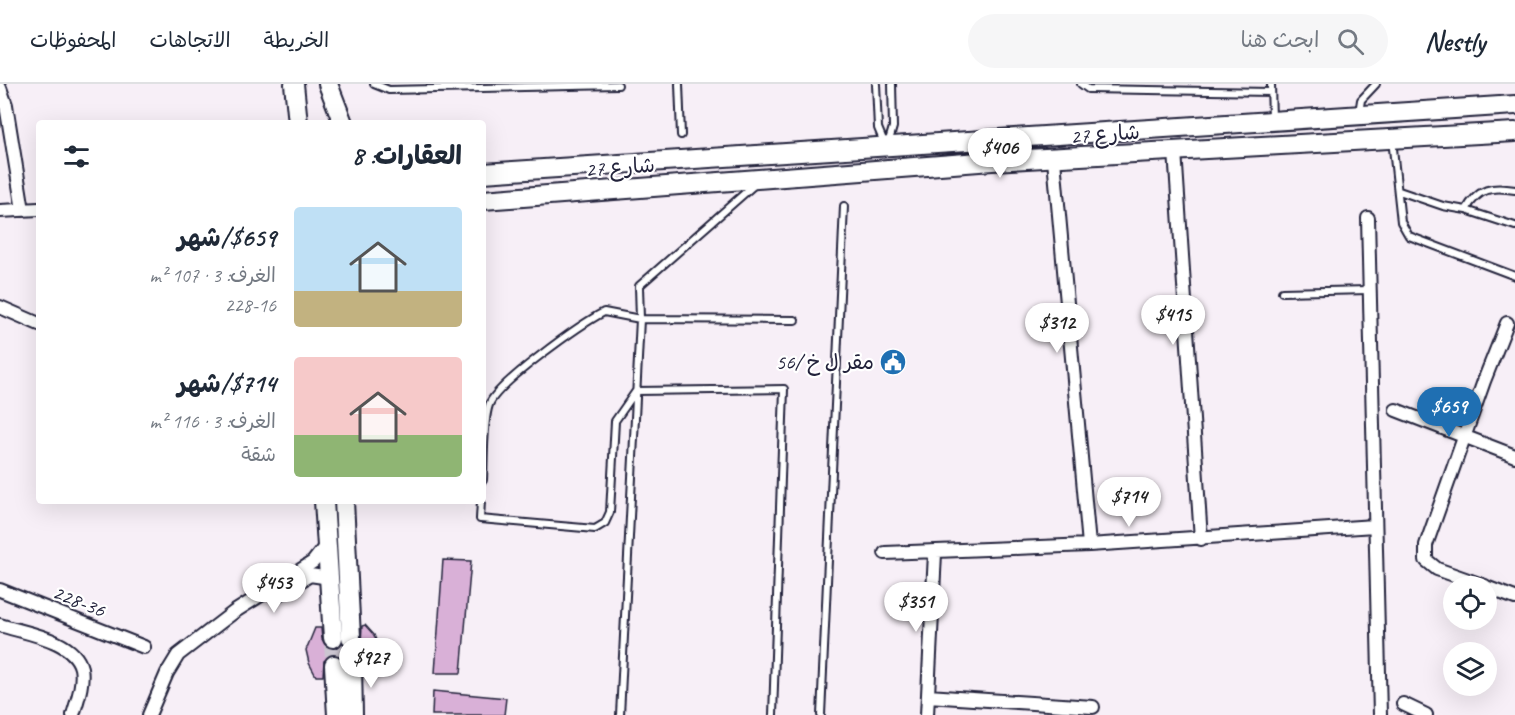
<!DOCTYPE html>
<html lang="ar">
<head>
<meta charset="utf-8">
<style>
	body { margin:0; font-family:Caveat,"Playpen Sans Arabic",sans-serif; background:#f6f6f7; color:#1f2937; direction:rtl; height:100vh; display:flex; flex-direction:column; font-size:22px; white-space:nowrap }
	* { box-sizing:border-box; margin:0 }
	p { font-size:20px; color:#747a83 }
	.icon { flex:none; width:33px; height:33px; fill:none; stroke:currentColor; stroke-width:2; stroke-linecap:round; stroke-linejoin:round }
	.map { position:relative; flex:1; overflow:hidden; direction:ltr }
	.drawer { position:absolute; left:36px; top:36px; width:450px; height:384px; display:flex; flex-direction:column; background:#fff; border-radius:6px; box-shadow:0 6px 24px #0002; direction:rtl }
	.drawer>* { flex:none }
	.buttons { position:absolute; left:1443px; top:492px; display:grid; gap:12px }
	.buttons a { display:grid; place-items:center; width:54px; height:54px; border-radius:50%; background:#fff; box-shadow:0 6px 24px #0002; font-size:30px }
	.price { position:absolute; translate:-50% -51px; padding:0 14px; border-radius:21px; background:#fff; color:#222; font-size:20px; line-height:39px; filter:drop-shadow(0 2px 3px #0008) }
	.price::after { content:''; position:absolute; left:50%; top:36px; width:18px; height:14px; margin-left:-9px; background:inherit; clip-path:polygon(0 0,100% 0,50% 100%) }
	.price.on { background:#1f6fb2; color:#fff }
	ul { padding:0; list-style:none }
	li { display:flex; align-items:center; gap:18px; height:150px; padding:0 24px }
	li span { display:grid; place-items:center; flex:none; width:168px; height:120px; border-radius:6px; color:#555 }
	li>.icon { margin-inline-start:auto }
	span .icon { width:72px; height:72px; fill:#fffc; stroke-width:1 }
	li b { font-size:26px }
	h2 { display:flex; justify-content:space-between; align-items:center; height:72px; padding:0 24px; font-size:26px }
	header { display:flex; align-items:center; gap:36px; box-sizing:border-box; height:84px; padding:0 30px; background:#fff; border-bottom:2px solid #e0e1e3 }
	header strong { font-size:28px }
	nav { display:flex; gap:33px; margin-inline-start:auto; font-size:21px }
	.search { width:420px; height:54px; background:#f6f6f7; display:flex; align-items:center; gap:15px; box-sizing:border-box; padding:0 21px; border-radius:33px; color:#747a83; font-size:22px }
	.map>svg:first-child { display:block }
	.building { fill:#d9b0d7; stroke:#22223b; stroke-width:1.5 }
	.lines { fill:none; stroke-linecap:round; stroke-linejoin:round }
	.secondary-tunnel { stroke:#ccc6d1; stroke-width:18; stroke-dasharray:18 9; stroke-linecap:butt }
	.service-casing { stroke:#22223b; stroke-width:10 }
	.minor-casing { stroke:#22223b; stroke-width:16 }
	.secondary-casing { stroke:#22223b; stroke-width:22 }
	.service { stroke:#fff; stroke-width:6 }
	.minor { stroke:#fff; stroke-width:12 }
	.secondary { stroke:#fff; stroke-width:18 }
	.labels { text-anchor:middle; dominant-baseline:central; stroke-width:4.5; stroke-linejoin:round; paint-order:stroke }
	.street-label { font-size:21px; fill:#22223b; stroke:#fff }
	.poi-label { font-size:21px; fill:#22223b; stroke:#fff; text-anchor:end }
</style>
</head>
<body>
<header>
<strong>Nestly</strong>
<div class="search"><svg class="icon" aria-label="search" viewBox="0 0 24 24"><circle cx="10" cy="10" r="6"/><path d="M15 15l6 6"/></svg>ابحث هنا</div>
<nav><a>الخريطة</a><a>الاتجاهات</a><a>المحفوظات</a></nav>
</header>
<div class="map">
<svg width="1515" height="631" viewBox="0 0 1515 631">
	<rect width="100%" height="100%" fill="#f7eff7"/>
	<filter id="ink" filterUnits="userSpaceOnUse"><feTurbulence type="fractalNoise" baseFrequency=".0167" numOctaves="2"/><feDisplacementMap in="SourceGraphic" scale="12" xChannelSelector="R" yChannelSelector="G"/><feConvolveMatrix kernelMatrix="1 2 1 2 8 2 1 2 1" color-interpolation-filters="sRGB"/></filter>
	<g filter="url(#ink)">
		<path class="building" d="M443,476L471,477L461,589H435Z
			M365,541L374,551L378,562L377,576L371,589H363L362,575L357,570L351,569L343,574L334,570L324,577L323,592H316L309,579L306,566L315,544H321L322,555L328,564L334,565L342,560L352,564L361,559L362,542Z
			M433,607L506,614L504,631H432Z"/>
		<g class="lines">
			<path class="secondary-tunnel" d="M351,553L352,580
				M333,554L334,581"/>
			<defs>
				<path id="service" d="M374,0L389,6L618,1
					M679,0L681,51
					M876,0L878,44L885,61
					M1081,0L1088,5L1271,8
					M1271,0L1272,35
					M1359,29L1361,16L1376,0
					M1392,55L1401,138L1409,152L1515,192
					M888,60L893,43L892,0
					M1399,107L1443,122L1466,126C1478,104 1492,102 1515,106
					M1466,126L1515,142
					M1282,208L1369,206
					M483,396C484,377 483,337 489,321C496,300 581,240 604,228L640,235L795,236
					M481,417L480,435L595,445L605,439L610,428L615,337L636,307L784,305L773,631
					M620,631L640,235L639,202L754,101
					M821,631L844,122"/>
				<path id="minor" d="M0,4L6,21L23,126
					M1175,67L1201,455
					M1054,76L1089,461
					M0,127L39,125
					M1368,134L1380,631
					M0,223L39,240
					M1396,326L1515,372
					M885,469L1089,461L1374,442
					M1485,502L1437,485L1426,476V461L1484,297L1507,239
					M1486,503L1515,514
					M0,506L144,563
					M278,510L310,491L330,494
					M0,541C24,549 74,555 81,584C84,599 77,617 73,631
					M928,612L1093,623
					M1403,620L1426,631
					M149,631L167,589L178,571L234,528L313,478L327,460
					M927,631L935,469"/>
				<path id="secondary" d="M294,0L298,39
					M328,0L343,39
					M483,89L1515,21
					M483,116L992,77L1515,48
					M324,417L333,554
					M344,417L351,553
					M352,580L353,631
					M334,581L337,631"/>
			</defs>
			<use href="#service" class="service-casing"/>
			<use href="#minor" class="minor-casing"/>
			<use href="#secondary" class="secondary-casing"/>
			<use href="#service" class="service"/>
			<use href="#minor" class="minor"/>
			<use href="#secondary" class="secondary"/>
		</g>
	</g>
	<defs>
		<symbol id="civic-disc" viewBox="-11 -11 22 22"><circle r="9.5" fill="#1f6fb2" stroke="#fff"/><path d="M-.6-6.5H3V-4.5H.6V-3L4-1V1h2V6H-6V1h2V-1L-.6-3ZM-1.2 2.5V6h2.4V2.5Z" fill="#fff"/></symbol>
	</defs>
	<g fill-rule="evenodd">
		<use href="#civic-disc" x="878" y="263" width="30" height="30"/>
	</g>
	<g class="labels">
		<g class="street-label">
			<text transform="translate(1105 50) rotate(-4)">شارع 27</text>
			<text transform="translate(620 83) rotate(-4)">شارع 27</text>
			<text transform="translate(79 517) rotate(22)">228-36</text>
		</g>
		<g class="poi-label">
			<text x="874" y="278">مقر ل خ /56</text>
		</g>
	</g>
</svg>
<div class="buttons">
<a><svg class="icon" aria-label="locate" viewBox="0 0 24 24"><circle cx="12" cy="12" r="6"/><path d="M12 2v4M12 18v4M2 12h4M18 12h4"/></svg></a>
<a><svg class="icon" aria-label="layers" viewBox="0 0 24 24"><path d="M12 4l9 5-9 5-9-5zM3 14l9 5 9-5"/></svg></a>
</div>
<b class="price" style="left:1000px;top:95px">$406</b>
<b class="price" style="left:1173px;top:262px">$415</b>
<b class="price" style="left:1057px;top:270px">$312</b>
<b class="price on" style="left:1449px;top:354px">$659</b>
<b class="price" style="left:1129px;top:444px">$714</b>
<b class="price" style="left:274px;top:530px">$453</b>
<b class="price" style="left:916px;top:549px">$351</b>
<b class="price" style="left:371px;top:605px">$927</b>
<section class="drawer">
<h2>العقارات: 8<svg class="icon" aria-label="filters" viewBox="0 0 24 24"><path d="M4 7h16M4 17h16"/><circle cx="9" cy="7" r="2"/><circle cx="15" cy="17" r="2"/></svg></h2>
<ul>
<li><span style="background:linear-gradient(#bfe0f5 70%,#c2b280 0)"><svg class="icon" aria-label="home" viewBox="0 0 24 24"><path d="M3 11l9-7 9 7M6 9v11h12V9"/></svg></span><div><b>$659/شهر</b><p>الغرف: 3 · 107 m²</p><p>228-16</p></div></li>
<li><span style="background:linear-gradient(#f6c9c9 65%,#8fb573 0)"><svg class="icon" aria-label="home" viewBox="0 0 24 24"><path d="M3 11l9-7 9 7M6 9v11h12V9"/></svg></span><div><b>$714/شهر</b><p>الغرف: 3 · 116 m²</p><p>شقة</p></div></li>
</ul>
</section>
</div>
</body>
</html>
